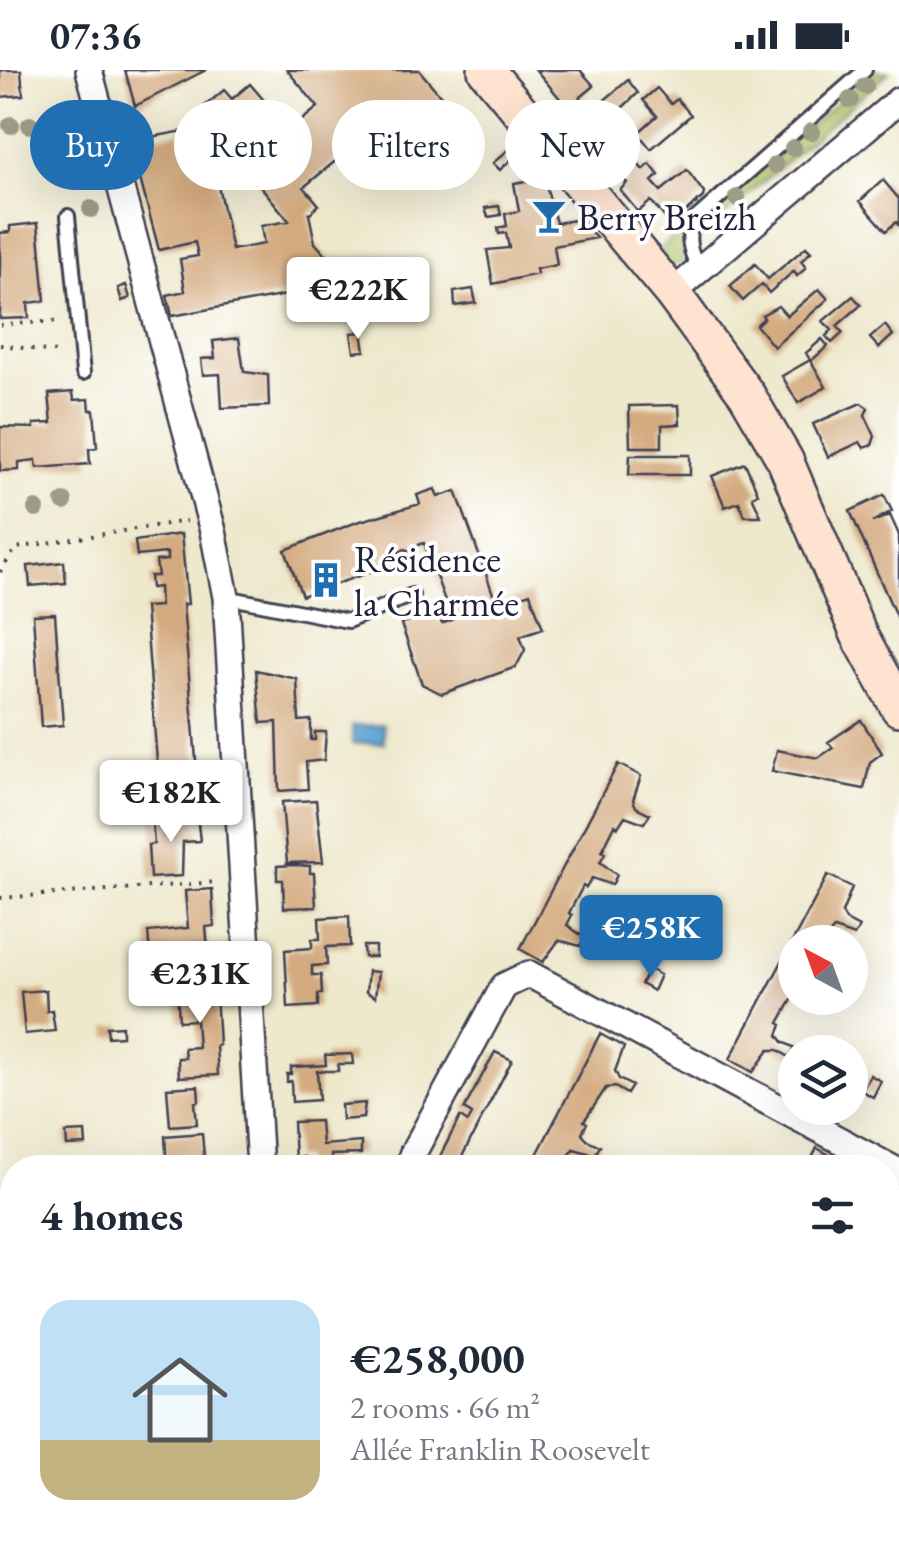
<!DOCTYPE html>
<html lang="en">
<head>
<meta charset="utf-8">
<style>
	body { margin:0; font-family:"EB Garamond",serif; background:#f2f2f3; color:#1f2937; height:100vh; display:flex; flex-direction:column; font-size:38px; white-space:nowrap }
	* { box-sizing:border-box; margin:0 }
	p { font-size:32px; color:#747a83 }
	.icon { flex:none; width:55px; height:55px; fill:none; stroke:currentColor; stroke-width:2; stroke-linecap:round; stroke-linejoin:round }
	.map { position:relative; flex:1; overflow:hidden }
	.sheet { position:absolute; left:0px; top:1085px; width:900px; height:390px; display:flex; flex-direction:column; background:#fff; border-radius:40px 40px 0 0; box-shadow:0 10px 40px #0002 }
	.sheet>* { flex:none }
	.hud { position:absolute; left:30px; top:30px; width:840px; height:90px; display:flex; gap:20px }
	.needle { width:65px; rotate:319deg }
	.tools { position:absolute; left:778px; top:855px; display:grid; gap:20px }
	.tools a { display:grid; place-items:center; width:90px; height:90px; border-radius:50%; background:#fff; box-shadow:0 10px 40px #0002; font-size:50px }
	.price { position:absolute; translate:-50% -85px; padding:0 22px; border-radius:10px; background:#fff; color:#222; font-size:32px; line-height:65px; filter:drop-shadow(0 2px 5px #0008) }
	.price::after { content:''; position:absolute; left:50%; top:60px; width:30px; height:22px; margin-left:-15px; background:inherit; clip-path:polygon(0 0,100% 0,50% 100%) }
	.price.selected { background:#1f6fb2; color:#fff }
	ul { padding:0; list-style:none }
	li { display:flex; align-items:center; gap:30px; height:250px; padding:0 40px }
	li+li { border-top:2px solid #e0e1e3 }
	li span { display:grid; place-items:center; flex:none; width:280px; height:200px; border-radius:30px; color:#555 }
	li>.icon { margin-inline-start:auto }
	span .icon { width:120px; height:120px; fill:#fffc; stroke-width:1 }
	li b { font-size:42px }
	h2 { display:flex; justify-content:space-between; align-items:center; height:120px; padding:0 40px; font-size:42px }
	.pill { padding:0 35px; border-radius:45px; background:#fff; box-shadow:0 10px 40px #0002; font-size:35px; line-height:90px }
	.pill.selected { background:#1f6fb2; color:#fff }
	.status { display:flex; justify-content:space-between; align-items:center; height:70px; padding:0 50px; background:#fff; direction:ltr }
	.status svg { height:28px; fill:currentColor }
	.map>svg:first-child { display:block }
	.green { fill:#a9bd61; stroke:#66704e; stroke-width:2.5 }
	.water { fill:#5ca5d3; stroke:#3f6487; stroke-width:2.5 }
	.building { fill:#d4ab80 }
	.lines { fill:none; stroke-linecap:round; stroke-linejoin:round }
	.service-casing { stroke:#414051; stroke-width:18 }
	.minor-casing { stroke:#414051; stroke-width:30 }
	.secondary-casing { stroke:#414051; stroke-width:40 }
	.path { stroke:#414051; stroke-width:4; stroke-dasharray:2.5 8; stroke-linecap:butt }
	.service { stroke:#fff; stroke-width:12 }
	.minor { stroke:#fff; stroke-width:25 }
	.secondary { stroke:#fee3d1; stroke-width:35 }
	.tree { fill:#9c9d84 }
	.labels { text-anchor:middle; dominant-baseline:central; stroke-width:8; stroke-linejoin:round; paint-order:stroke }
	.poi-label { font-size:38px; fill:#22223b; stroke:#fff; text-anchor:start }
</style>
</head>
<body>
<div class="status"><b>07:36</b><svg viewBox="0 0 49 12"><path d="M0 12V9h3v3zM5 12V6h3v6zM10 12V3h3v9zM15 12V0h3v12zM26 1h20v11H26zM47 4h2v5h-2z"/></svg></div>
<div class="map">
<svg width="899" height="1475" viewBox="0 0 899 1475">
	<rect width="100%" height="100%" fill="#fff"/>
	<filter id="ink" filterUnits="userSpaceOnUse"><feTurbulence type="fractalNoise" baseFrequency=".01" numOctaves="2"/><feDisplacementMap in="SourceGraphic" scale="20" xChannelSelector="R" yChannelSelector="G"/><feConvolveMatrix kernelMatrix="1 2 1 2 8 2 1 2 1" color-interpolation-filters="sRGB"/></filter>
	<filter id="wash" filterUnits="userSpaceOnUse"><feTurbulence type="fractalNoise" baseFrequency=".0048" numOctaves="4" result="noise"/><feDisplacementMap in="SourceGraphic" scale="40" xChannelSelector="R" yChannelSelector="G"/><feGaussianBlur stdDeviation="2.25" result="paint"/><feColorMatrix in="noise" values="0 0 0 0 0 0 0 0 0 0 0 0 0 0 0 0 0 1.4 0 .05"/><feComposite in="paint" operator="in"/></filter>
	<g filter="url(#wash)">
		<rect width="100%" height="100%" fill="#eee8cc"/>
		<path class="green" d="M874,0L889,2L695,171L693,162L698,153Z
			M677,164L683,170L684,193L666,196L655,184Z
			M0,1388H12V1462H266L267,1475H0Z"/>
		<path class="water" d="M383,655L384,673L353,674L352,656Z"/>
		<g id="blocks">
			<path class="building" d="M0,0H21L23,25L0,27Z
				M125,0H206L135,36Z
				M287,0H419L472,63L431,96L390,46L304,117L319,135L309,144L315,173L351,213L172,246L167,225L185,221L180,189L198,186L195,172L159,180L130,71L189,60L204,79L206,90L212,88L232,180L264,174L261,156L289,151L199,41L224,20L232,29L250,14L280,49L262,64L264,67L278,56L285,64L318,37Z
				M536,0H580L594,16L568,38Z
				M628,10L638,23L607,52L628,70L612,85L603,74L595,80L574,56Z
				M657,18L671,34L677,29L691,45L651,79L638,63L657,46L643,30Z
				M508,80L514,87L500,100L493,93Z
				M633,88L643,100L650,94L659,105L652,111L661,121L687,100L704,123L703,127L671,155L651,131L638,142L620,120L627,113L617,101Z
				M544,108L556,153L580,149L596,168L554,176L557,195L536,199L537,204L493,214L487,180L509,178L506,163L499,164L498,158L507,156L505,144L519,141L514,113Z
				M883,110L899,129V156L896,152L886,161L860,131Z
				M499,136L501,145L488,147L485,138Z
				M38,153L45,231L28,233L29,248L0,249V163L10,162V156Z
				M806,177L811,182L801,191L806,198L797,206L794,201L769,223L762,214L743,231L730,216L755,194L768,209Z
				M126,215L130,228L122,231L118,218Z
				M473,219L476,233L455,236L454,222Z
				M819,219L828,229L774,277L756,255L764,248L762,245L778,236L787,246Z
				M853,226L861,235L837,256L843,263L832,273L826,266L832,260L823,251Z
				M885,255L893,265L879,278L870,268Z
				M362,262L365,281L354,282L351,263Z
				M239,268L244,302L268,305L269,336L222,338L220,304L203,305L201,289L215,288L213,271Z
				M822,269L828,276L811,291L826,317L798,333L782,306L810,290L806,283Z
				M73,322L74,330L89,329L90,340H94L97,377L89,379L90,394L37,398L36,390L19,392V400L0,401V357L34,358V354L52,353L49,324Z
				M861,333L868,338L865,345L875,366L872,375L864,378L860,372L828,387L813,354Z
				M679,335L680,354L662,355V377H630L629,336Z
				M630,385H690V405H629Z
				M745,393L758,423L752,426L761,446H745L739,432L725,437L712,406Z
				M435,419L438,427L456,421L497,535L530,523L543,558L520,566L525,580L516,597L442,624L422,614L401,554L437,542L442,554L452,550L424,473L418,475L415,483L405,479L399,482L402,491L302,526L285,480L357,452L420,434L417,425Z
				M884,425L892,441L872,452L890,445L899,465V553L850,441Z
				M181,464L188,534H183L197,702H206L207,730L178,732L176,704H173V713L153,714L152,706L158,705L145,537L160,536L159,517L151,518L150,506H158L156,491L167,490V483L137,486L135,471Z
				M64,492L66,513L30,516L28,496Z
				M55,544L63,655L41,657L33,545Z
				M256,600L297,609L299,651L311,650V670H315V662H326L324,690L306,692L308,719L279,721L277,652L261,653Z
				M861,650L882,683L870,692L864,719L772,701L777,680L818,688L833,678L828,672Z
				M618,694L641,706L633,730L636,737L650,744L644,753L625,746L618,757L615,755L602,781L605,783L600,792L617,805L612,815L592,808L586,818L583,816L569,843L572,845L567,855L585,868L580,876L559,870L543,892L520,879Z
				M316,730L323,792L287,793L282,732Z
				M151,737L152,749L133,750L132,739Z
				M197,745L200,771L183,772L182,806L150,808L148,775L154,774L152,749Z
				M294,795L310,796V803H314L316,837L284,838L283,810H277V796Z
				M828,805L852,817L842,843L846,850L859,857L854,866L834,859L822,872H795V929L793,928L779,953L782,955L778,965L783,972L795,978L789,987L778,980H769L753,1002L730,989Z
				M212,819L214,856L206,857L209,891L171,895L169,883L150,884L148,862L188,858L185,821Z
				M349,846L350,876L326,877L327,895L312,896V905H321L322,924H318V936L288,938L285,880L312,878V869H320L319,848Z
				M363,876H375V887H364Z
				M649,899L660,905L653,921L641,914Z
				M368,901L378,902L375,927L366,922Z
				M215,905L219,975L216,976L218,1005L179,1007L178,988H185L184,978L198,977L196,950L179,951L177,918L186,917V907Z
				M46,920L47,941L52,940L55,961L25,964L21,922Z
				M122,956V966L108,967L107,957Z
				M600,964L624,977L615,1001L619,1009L632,1016L627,1024L615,1017L606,1018L584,1051L587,1053L582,1063L587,1070L600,1076L595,1085L574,1079L560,1098H530Z
				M495,982L512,990L456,1098H434L460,1047L468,1052L472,1044L464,1039Z
				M352,984L353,994H338V1001H317L319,1030L292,1032L291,1011L287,1012V1004H291V997L326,995L325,985Z
				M870,1005L881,1011L873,1027L862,1021Z
				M198,1016L199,1031L195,1032L197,1054L170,1056L167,1018Z
				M365,1033L363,1048L342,1050L341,1035Z
				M320,1051L322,1075L361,1072V1084L331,1085V1098H305L304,1087L295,1088L293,1052Z
				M85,1062L86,1075L67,1076L66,1063Z
				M202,1063L205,1098H167L165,1066Z
				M817,1078L840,1091L836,1098H807Z
				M12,1246V1289L6,1283L8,1311L0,1312V1263Z
				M888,1383L899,1390V1433L888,1426Z
				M888,1460L899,1466V1475L889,1474L885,1465Z
				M322,1462H347L348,1475H323Z
				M362,1462H378L375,1475H363Z
				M391,1462L421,1465L423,1462H441L452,1469L448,1475H385Z
				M601,1462H647L670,1475H625Z
				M778,1462H841L858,1475H802Z"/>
		</g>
	</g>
	<g filter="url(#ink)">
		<use href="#blocks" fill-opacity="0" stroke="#414051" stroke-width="2.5"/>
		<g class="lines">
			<defs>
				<path id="service" d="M68,146L83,303
					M699,200C691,184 684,166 695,149L865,0
					M226,527L348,551L412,525
					M678,1462L702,1475"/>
				<path id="minor" d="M89,0L213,461L226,527L260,1098
					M672,223L899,30
					M412,1085L504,916L529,904L899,1102
					M0,1360L12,1359
					M281,1462L282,1475"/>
				<path id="secondary" d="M486,0L672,223L747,325L785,390L859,565L899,638"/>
			</defs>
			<use href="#service" class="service-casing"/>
			<use href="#minor" class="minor-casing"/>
			<use href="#secondary" class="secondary-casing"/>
			<path class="path" d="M0,255L58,251
				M0,275L62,283
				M0,502L16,478L186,451
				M0,828L217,812"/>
			<use href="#service" class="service"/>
			<use href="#minor" class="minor"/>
			<use href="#secondary" class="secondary"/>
		</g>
		<g class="tree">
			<circle cx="865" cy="16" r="9"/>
			<circle cx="850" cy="30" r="9"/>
			<circle cx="49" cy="52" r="9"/>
			<circle cx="11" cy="55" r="9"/>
			<circle cx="30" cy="55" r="9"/>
			<circle cx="811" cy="62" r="9"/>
			<circle cx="42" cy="69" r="9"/>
			<circle cx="793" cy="78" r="9"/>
			<circle cx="775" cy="95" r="9"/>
			<circle cx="88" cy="105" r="9"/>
			<circle cx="737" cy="128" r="9"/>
			<circle cx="91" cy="139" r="9"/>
			<circle cx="64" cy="432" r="9"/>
			<circle cx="36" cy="439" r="9"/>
		</g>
	</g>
	<defs>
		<symbol id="bar-bare" viewBox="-9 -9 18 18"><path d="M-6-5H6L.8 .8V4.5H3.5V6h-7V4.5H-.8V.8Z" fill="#1f6fb2" stroke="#fff" stroke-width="2.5" paint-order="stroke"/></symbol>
		<symbol id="building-bare" viewBox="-9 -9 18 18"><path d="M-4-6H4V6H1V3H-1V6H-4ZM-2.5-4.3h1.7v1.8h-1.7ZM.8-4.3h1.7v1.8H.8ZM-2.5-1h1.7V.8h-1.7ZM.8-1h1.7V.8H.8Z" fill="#1f6fb2" stroke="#fff" stroke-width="2.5" paint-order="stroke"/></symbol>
	</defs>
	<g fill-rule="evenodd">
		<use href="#bar-bare" x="524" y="121" width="50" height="50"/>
		<use href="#building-bare" x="301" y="485" width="50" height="50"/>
	</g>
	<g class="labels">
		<g class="poi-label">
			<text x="577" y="146">Berry Breizh</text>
			<text x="354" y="488">Résidence<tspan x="354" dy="44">la Charmée</tspan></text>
		</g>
	</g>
</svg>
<div class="tools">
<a><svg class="needle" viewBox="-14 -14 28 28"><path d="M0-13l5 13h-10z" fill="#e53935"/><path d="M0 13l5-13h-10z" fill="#747a83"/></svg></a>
<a><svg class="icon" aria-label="layers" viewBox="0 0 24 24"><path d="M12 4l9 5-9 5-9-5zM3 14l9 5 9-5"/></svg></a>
</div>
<b class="price" style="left:358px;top:272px">€222K</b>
<b class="price" style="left:171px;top:775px">€182K</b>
<b class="price selected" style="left:651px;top:910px">€258K</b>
<b class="price" style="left:200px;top:956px">€231K</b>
<div class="hud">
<a class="pill selected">Buy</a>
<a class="pill">Rent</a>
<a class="pill">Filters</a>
<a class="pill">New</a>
</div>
<section class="sheet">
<h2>4 homes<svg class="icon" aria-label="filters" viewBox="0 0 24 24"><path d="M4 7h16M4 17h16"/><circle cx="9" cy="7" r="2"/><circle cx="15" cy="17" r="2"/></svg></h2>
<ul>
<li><span style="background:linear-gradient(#bfe0f5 70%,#c2b280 0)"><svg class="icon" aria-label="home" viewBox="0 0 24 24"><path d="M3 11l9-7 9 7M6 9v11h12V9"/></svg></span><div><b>€258,000</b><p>2 rooms · 66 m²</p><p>Allée Franklin Roosevelt</p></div></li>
</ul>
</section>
</div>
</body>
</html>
